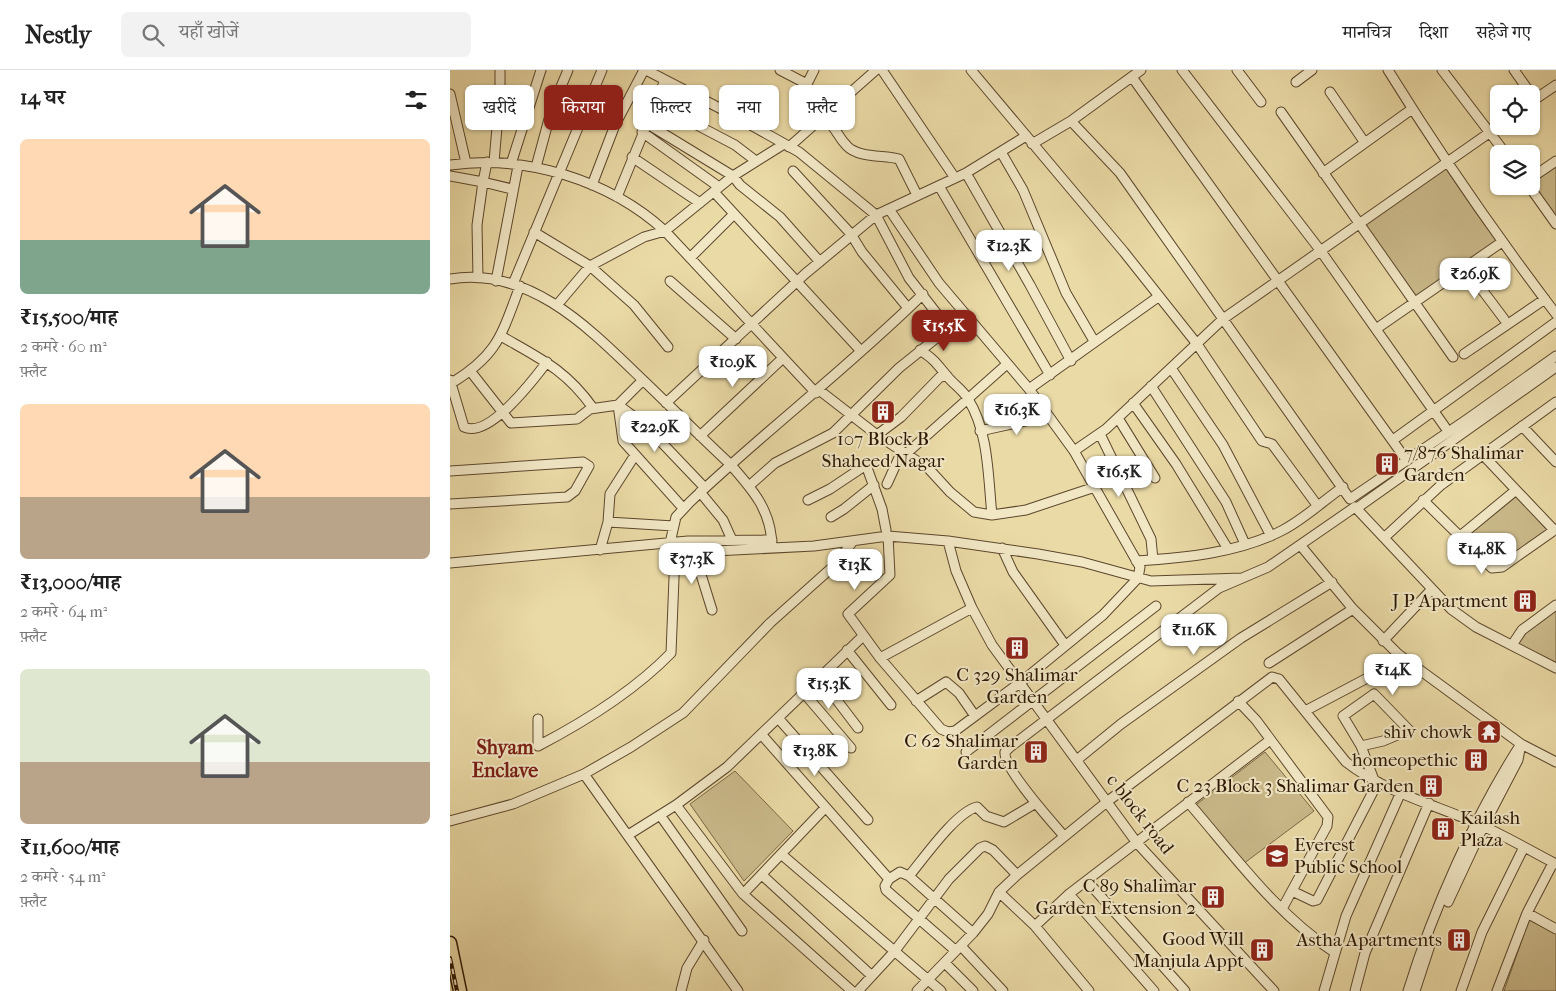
<!DOCTYPE html>
<html lang="hi">
<head>
<meta charset="utf-8">
<style>
	body { margin:0; font-family:"IM FELL French Canon","Noto Serif Devanagari",serif; background:#f2f2f2; color:#222; height:100vh; display:flex; flex-direction:column; font-size:19px; white-space:nowrap }
	* { box-sizing:border-box; margin:0 }
	p { font-size:16px; color:#767676 }
	.icon { flex:none; width:28px; height:28px; fill:none; stroke:currentColor; stroke-width:2; stroke-linecap:round; stroke-linejoin:round }
	.map { position:relative; flex:1; overflow:hidden }
	.sheet { display:flex; flex-direction:column; background:#fff; width:450px }
	.sheet>* { flex:none }
	.guide { position:absolute; left:15px; top:15px; width:475px; height:45px; display:flex; gap:10px }
	.buttons { position:absolute; left:1040px; top:15px; display:grid; gap:10px }
	.buttons a { display:grid; place-items:center; width:50px; height:50px; border-radius:8px; background:#fff; box-shadow:0 1px 4px #0004; font-size:25px }
	.price { position:absolute; translate:-50% -42px; padding:0 11px; border-radius:10px; background:#fff; color:#222; font-size:16px; line-height:32px; filter:drop-shadow(0 1px 2px #0008) }
	.price::after { content:''; position:absolute; left:50%; top:30px; width:15px; height:11px; margin-left:-8px; background:inherit; clip-path:polygon(0 0,100% 0,50% 100%) }
	.price.selected { background:#8f2418; color:#fff }
	ul { padding:0; list-style:none }
	li { display:grid; align-content:center; gap:10px; height:265px; padding:0 20px }
	li span { display:grid; place-items:center; height:155px; border-radius:8px; color:#555 }
	li>.icon { margin-inline-start:auto }
	span .icon { width:90px; height:90px; fill:#fffc; stroke-width:1 }
	li b { font-size:21px }
	h2 { display:flex; justify-content:space-between; align-items:center; height:60px; padding:0 20px; font-size:21px }
	.chip { padding:0 18px; border-radius:8px; background:#fff; box-shadow:0 1px 4px #0004; font-size:18px; line-height:45px }
	.chip.selected { background:#8f2418; color:#fff }
	header { display:flex; align-items:center; gap:30px; box-sizing:border-box; height:70px; padding:0 25px; background:#fff; border-bottom:1px solid #e0e0e0 }
	header strong { font-size:24px }
	nav { display:flex; gap:28px; margin-inline-start:auto; font-size:18px }
	.search { width:350px; height:45px; background:#f2f2f2; display:flex; align-items:center; gap:12px; box-sizing:border-box; padding:0 18px; border-radius:8px; color:#767676; font-size:19px }
	main { display:flex; flex:1; min-height:0 }
	.map>svg:first-child { display:block }
	.green { fill:#cab98a; stroke:#7b6846 }
	.lines { fill:none; stroke-linecap:round; stroke-linejoin:round }
	.minor-casing { stroke:#5c472c; stroke-width:11 }
	.highway-casing { stroke:#2c1603; stroke-width:15 }
	.minor { stroke:#f1e7c5; stroke-width:9 }
	.highway { stroke:#eadaa6; stroke-width:12 }
	.rail-casing { stroke:#2c1603; stroke-width:4 }
	.rail { stroke:#f1e7c5; stroke-width:2; stroke-dasharray:5.5; stroke-linecap:butt }
	.labels { text-anchor:middle; dominant-baseline:central; stroke-width:4; stroke-linejoin:round; paint-order:stroke }
	.poi-label { font-size:19px; fill:#2c1603; stroke:#f1e7c5; text-anchor:end }
	.street-label { font-size:19px; fill:#2c1603; stroke:#f1e7c5 }
	.neighbourhood-label { font-size:20px; font-weight:bold; fill:#7a1f14; stroke:#f1e7c5 }
</style>
</head>
<body>
<header>
<strong>Nestly</strong>
<div class="search"><svg class="icon" aria-label="search" viewBox="0 0 24 24"><circle cx="10" cy="10" r="6"/><path d="M15 15l6 6"/></svg>यहाँ खोजें</div>
<nav><a>मानचित्र</a><a>दिशा</a><a>सहेजे गए</a></nav>
</header>
<main>
<section class="sheet">
<h2>14 घर<svg class="icon" aria-label="filters" viewBox="0 0 24 24"><path d="M4 7h16M4 17h16"/><circle cx="9" cy="7" r="2"/><circle cx="15" cy="17" r="2"/></svg></h2>
<ul>
<li><span style="background:linear-gradient(#ffd9b3 65%,#7fa58c 0)"><svg class="icon" aria-label="home" viewBox="0 0 24 24"><path d="M3 11l9-7 9 7M6 9v11h12V9"/></svg></span><div><b>₹15,500/माह</b><p>2 कमरे · 60 m²</p><p>फ़्लैट</p></div></li>
<li><span style="background:linear-gradient(#ffd9b3 60%,#b9a48a 0)"><svg class="icon" aria-label="home" viewBox="0 0 24 24"><path d="M3 11l9-7 9 7M6 9v11h12V9"/></svg></span><div><b>₹13,000/माह</b><p>2 कमरे · 64 m²</p><p>फ़्लैट</p></div></li>
<li><span style="background:linear-gradient(#dfe7d0 60%,#b9a48a 0)"><svg class="icon" aria-label="home" viewBox="0 0 24 24"><path d="M3 11l9-7 9 7M6 9v11h12V9"/></svg></span><div><b>₹11,600/माह</b><p>2 कमरे · 54 m²</p><p>फ़्लैट</p></div></li>
</ul>
</section>
<div class="map">
<svg width="1106" height="921" viewBox="0 0 1106 921">
	<rect width="100%" height="100%" fill="#eadaa6"/>
	<filter id="stains"><feTurbulence type="fractalNoise" baseFrequency=".004" numOctaves="4"/><feColorMatrix values="0 0 0 0 .2 0 0 0 0 .09 0 0 0 0 .02 0 0 0 .5 -.17"/></filter>
	<radialGradient id="worn" r=".72"><stop offset=".6" stop-color="#630" stop-opacity="0"/><stop offset="1" stop-color="#630" stop-opacity=".3"/></radialGradient>
	<path class="green" d="M996,91L1052,172L965,232L908,152Z
		M1106,95V146L1082,112Z
		M1067,426L1097,460L1044,496L1015,468Z
		M1106,534V598L1062,575Z
		M815,682L864,741L793,794L743,737Z
		M285,701L343,761L294,811L240,734Z
		M1079,850L1106,864V921H1054Z"/>
	<g class="lines">
		<defs>
			<path id="minor" d="M196,0L283,45L349,82L426,145L459,208L498,258
				M330,0L357,14
				M432,0L505,108
				M521,0L674,182L747,274L812,371L822,374L867,435
				M732,0L870,180L995,357
				M787,0L811,32
				M938,0C990,84 1046,165 1106,244
				M992,0L1056,84
				M1064,0L1081,24
				M682,7L957,391
				M846,12L862,0
				M353,22L364,0
				M880,22L915,73
				M0,24L16,93
				M1081,32L1106,15
				M205,33L285,75L306,91
				M831,42L1003,287
				M372,46C387,57 386,65 397,76C408,88 434,85 449,89L467,125
				M621,51L670,103L900,429L1019,348L1106,286
				M196,53L283,106L290,115L330,147L370,192
				M192,62L269,117
				M582,74L621,51L691,0
				M339,77L426,0
				M551,82L573,120L616,223L644,271
				M182,87L250,133
				M44,92L50,22V0
				M61,94L91,0
				M0,95C75,84 159,110 215,161L366,323
				M86,97L102,38L118,0
				M343,101L401,164L412,182L458,238
				M516,103L580,215L621,291
				M873,103L962,39
				M0,106L33,112L37,92
				M1081,108L1106,91
				M142,115L165,55L194,0
				M489,116L600,305
				M1079,116L1106,154
				M264,122L411,281
				M167,127L215,10
				M84,162L140,196L184,235L218,277
				M240,188L284,144
				M1015,197L1054,249
				M28,208L27,155L33,112L62,119
				M0,209C81,196 142,261 195,312C223,339 251,367 280,394C303,420 322,441 322,478
				M46,211L68,96
				M220,211L286,269
				M63,214L152,0
				M107,235L140,196L194,167L215,161L283,106L334,74
				M926,259L1052,172
				M51,266C91,289 116,300 143,338
				M470,280C485,290 486,293 497,306C503,314 513,320 518,329C539,362 538,408 542,445
				M1014,284L1095,229
				M721,298L773,375L821,466
				M21,302L61,353L127,349L140,339L168,335L194,354L255,418
				M0,310L14,357C39,369 84,309 97,292
				M193,310L168,335L173,371L233,438
				M0,314C48,285 51,266 70,216
				M701,316L776,432L795,474
				M579,319L708,227
				M369,320L427,365L478,398L500,422L524,442L542,445L576,440L645,417
				M216,333L355,204L426,145L516,103L576,66
				M683,333L726,394L778,479
				M668,348L705,408
				M1072,356L1106,392
				M530,361L598,346
				M650,364L701,469L703,490
				M427,365L451,347L490,307L497,306
				M250,366L333,288
				M943,370L1106,252
				M624,381L656,359L773,249L1049,56
				M457,383L557,294
				M1032,384L1104,460
				M0,401L133,392L139,396L125,421L117,427L0,434
				M437,414L452,381
				M299,416L325,393L383,363L449,298L515,245
				M250,422L273,450L282,470
				M358,430L380,419L416,395L432,439L436,460
				M973,430L1042,498L1052,497L1106,459
				M907,438L1106,297
				M381,447L394,439L424,415
				M158,452L224,456
				M438,466L440,505L398,544L430,588L491,659L498,662L505,661L571,612L653,545L688,508L690,497L624,381L579,319L489,213L439,139
				M935,467L991,415L1106,332
				M1009,467L1066,420
				M498,471L506,501L522,538L542,575L687,773L824,921
				M220,473L226,447L240,432C316,360 399,297 473,224
				M851,476L903,539L948,584L1071,674L1106,692
				M552,478L563,502L615,575
				M150,480L158,452L160,424L185,385
				M244,482L262,540
				M686,491C734,488 789,483 833,460C854,449 873,431 893,417
				M0,493L238,471L322,470
				M933,571L982,519
				M1062,575L1072,560L1106,535
				M397,580L441,635
				M430,588L522,538
				M819,593L903,539
				M370,608L408,658
				M354,623L401,678
				M466,631L496,612L509,623L525,646
				M788,631L806,650L878,747L877,756L832,839
				M855,641L923,605L948,584
				M328,648L418,750
				M88,649V676C136,651 184,621 221,583L225,483L364,476L438,466L498,471L588,484L632,492L701,511L792,508
				M311,664L439,809L435,816L436,820L506,881
				M911,676L893,646L924,624L959,660L933,671L911,676L924,710
				M516,682L706,536
				M628,689L671,654L791,568L882,512
				M738,732C783,784 826,844 884,882
				M226,735L293,824L375,738
				M210,745L292,861
				M0,751L63,734L134,704
				M178,765L226,735L277,697L413,566
				M614,766C602,752 553,698 555,682L559,678L769,518L818,497L905,437L1001,539L1026,557L1106,598
				M331,784L491,921
				M312,805L422,906
				M459,806C474,788 506,742 527,737L536,746L554,752L586,733
				M439,809L450,802L459,806L523,863
				M637,811L735,921
				M842,821L863,831L867,830L928,712
				M549,822L585,856L639,921
				M293,824L402,921
				M619,824L704,921
				M998,832L1033,757L1068,690L1070,679
				M1077,843L1106,859
				M585,856L619,824L820,670
				M511,876L553,921
				M495,893L523,921
				M231,921L237,898L254,870
				M288,921L134,704L181,677L233,643L320,553L387,493L403,471
				M408,921L444,882L499,809L530,778L535,776L543,780L567,805
				M467,921L523,863L538,844L549,822L567,805L658,731L822,607L829,609L896,692C933,721 982,734 1024,752C1052,764 1079,780 1106,794
				M874,921L896,846L951,722
				M905,921L915,883L979,733
				M958,921C983,840 1025,745 1071,674
				M965,921L981,872
				M1011,921L1032,862L1074,777
				M1047,921L1077,843L1103,793"/>
			<path id="highway" d="M0,873L10,921"/>
		</defs>
		<use href="#minor" class="minor-casing"/>
		<use href="#highway" class="highway-casing"/>
		<use href="#minor" class="minor"/>
		<use href="#highway" class="highway"/>
		<defs>
			<path id="rail" d="M0,888L7,921"/>
		</defs>
		<use href="#rail" class="rail-casing"/>
		<use href="#rail" class="rail"/>
	</g>
	<defs>
		<symbol id="building-square" viewBox="-11 -11 22 22"><rect x="-9" y="-9" width="18" height="18" rx="4" fill="#8f2418" stroke="#f1e7c5"/><path d="M-4-6H4V6H1V3H-1V6H-4ZM-2.5-4.3h1.7v1.8h-1.7ZM.8-4.3h1.7v1.8H.8ZM-2.5-1h1.7V.8h-1.7ZM.8-1h1.7V.8H.8Z" fill="#fff"/></symbol>
		<symbol id="temple-square" viewBox="-11 -11 22 22"><rect x="-9" y="-9" width="18" height="18" rx="4" fill="#8f2418" stroke="#f1e7c5"/><path d="M0-6L5-2H3V0L6.5 2.5H4V6H1.5V3h-3V6H-4V2.5H-6.5L-3 0V-2H-5Z" fill="#fff"/></symbol>
		<symbol id="school-square" viewBox="-11 -11 22 22"><rect x="-9" y="-9" width="18" height="18" rx="4" fill="#8f2418" stroke="#f1e7c5"/><path d="M0-5L7-2L0 1L-7-2ZM-4 1L0 2.5L4 1V4Q0 6-4 4Z" fill="#fff"/></symbol>
	</defs>
	<g fill-rule="evenodd">
		<use href="#building-square" x="419" y="328" width="28" height="28"/>
		<use href="#building-square" x="923" y="380" width="28" height="28"/>
		<use href="#building-square" x="1061" y="517" width="28" height="28"/>
		<use href="#building-square" x="553" y="564" width="28" height="28"/>
		<use href="#temple-square" x="1025" y="648" width="28" height="28"/>
		<use href="#building-square" x="572" y="668" width="28" height="28"/>
		<use href="#building-square" x="1012" y="676" width="28" height="28"/>
		<use href="#building-square" x="967" y="702" width="28" height="28"/>
		<use href="#building-square" x="979" y="745" width="28" height="28"/>
		<use href="#school-square" x="813" y="772" width="28" height="28"/>
		<use href="#building-square" x="749" y="813" width="28" height="28"/>
		<use href="#building-square" x="995" y="856" width="28" height="28"/>
		<use href="#building-square" x="798" y="866" width="28" height="28"/>
	</g>
	<g class="labels">
		<g class="poi-label">
			<text x="433" y="369" text-anchor="middle">107 Block B<tspan x="433" dy="22">Shaheed Nagar</tspan></text>
			<text x="954" y="383" text-anchor="start">7/876 Shalimar<tspan x="954" dy="22">Garden</tspan></text>
			<text x="1058" y="531">J P Apartment</text>
			<text x="567" y="605" text-anchor="middle">C 329 Shalimar<tspan x="567" dy="22">Garden</tspan></text>
			<text x="1022" y="662">shiv chowk</text>
			<text x="568" y="671">C 62 Shalimar<tspan x="568" dy="22">Garden</tspan></text>
			<text x="1008" y="690">homeopethic</text>
			<text x="964" y="716">C 23 Block 3 Shalimar Garden</text>
			<text x="1010" y="748" text-anchor="start">Kailash<tspan x="1010" dy="22">Plaza</tspan></text>
			<text x="844" y="775" text-anchor="start">Everest<tspan x="844" dy="22">Public School</tspan></text>
			<text x="746" y="816">C 89 Shalimar<tspan x="746" dy="22">Garden Extension 2</tspan></text>
			<text x="794" y="869">Good Will<tspan x="794" dy="22">Manjula Appt</tspan></text>
			<text x="992" y="870">Astha Apartments</text>
		</g>
		<g class="street-label">
			<text transform="translate(690 744) rotate(52)">c block road</text>
		</g>
		<g class="neighbourhood-label">
			<text x="55" y="677">Shyam<tspan x="55" dy="23">Enclave</tspan></text>
		</g>
	</g>
	<rect width="100%" height="100%" filter="url(#stains)"/>
	<rect width="100%" height="100%" fill="url(#worn)"/>
</svg>
<div class="buttons">
<a><svg class="icon" aria-label="locate" viewBox="0 0 24 24"><circle cx="12" cy="12" r="6"/><path d="M12 2v4M12 18v4M2 12h4M18 12h4"/></svg></a>
<a><svg class="icon" aria-label="layers" viewBox="0 0 24 24"><path d="M12 4l9 5-9 5-9-5zM3 14l9 5 9-5"/></svg></a>
</div>
<b class="price" style="left:559px;top:202px">₹12.3K</b>
<b class="price" style="left:1025px;top:230px">₹26.9K</b>
<b class="price selected" style="left:494px;top:282px">₹15.5K</b>
<b class="price" style="left:283px;top:318px">₹10.9K</b>
<b class="price" style="left:567px;top:366px">₹16.3K</b>
<b class="price" style="left:205px;top:383px">₹22.9K</b>
<b class="price" style="left:669px;top:428px">₹16.5K</b>
<b class="price" style="left:1032px;top:505px">₹14.8K</b>
<b class="price" style="left:242px;top:515px">₹37.3K</b>
<b class="price" style="left:405px;top:521px">₹13K</b>
<b class="price" style="left:744px;top:586px">₹11.6K</b>
<b class="price" style="left:943px;top:626px">₹14K</b>
<b class="price" style="left:379px;top:640px">₹15.3K</b>
<b class="price" style="left:365px;top:707px">₹13.8K</b>
<div class="guide">
<a class="chip">खरीदें</a>
<a class="chip selected">किराया</a>
<a class="chip">फ़िल्टर</a>
<a class="chip">नया</a>
<a class="chip">फ़्लैट</a>
</div>
</div>
</main>
</body>
</html>
